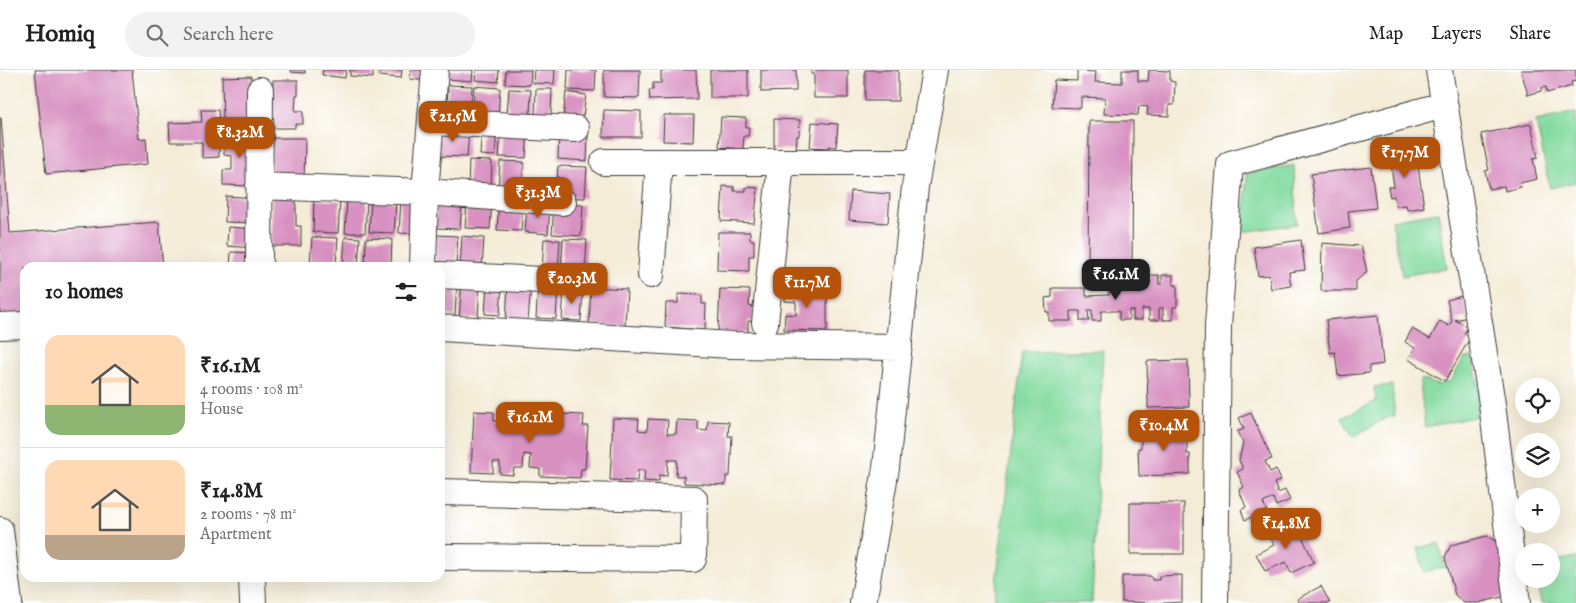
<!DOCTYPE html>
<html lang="en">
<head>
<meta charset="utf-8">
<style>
	body { margin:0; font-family:"IM FELL English",serif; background:#f2f2f2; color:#202124; height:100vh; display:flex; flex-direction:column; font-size:19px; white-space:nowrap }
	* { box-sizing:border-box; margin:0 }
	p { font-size:16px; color:#757577 }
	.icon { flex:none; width:28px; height:28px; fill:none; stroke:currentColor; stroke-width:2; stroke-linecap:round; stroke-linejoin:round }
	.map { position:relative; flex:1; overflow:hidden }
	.sheet { position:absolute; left:20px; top:192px; width:425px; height:320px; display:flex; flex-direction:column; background:#fff; border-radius:15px; box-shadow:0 5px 20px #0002 }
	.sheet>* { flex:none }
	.buttons { position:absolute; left:1515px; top:308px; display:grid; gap:10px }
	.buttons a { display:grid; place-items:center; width:45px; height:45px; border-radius:50%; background:#fff; box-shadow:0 5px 20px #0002; font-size:25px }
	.price { position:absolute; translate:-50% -42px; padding:0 11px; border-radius:10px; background:#b45309; color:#fff; font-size:16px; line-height:32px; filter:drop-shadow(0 1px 2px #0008) }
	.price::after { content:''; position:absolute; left:50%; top:30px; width:15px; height:11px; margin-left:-8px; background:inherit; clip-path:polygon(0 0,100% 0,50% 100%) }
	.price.selected { background:#222; color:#fff }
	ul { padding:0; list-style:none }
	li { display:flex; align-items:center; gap:15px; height:125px; padding:0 25px }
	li+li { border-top:1px solid #e0e0e0 }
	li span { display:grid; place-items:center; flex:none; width:140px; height:100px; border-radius:15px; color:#555 }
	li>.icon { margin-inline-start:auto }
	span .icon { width:60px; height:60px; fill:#fffc; stroke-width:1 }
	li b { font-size:21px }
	h2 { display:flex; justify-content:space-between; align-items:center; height:60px; padding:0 25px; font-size:21px }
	header { display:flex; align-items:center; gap:30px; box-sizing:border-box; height:70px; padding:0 25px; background:#fff; border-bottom:1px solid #e0e0e0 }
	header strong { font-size:24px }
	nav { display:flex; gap:28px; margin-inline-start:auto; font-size:18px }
	.search { width:350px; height:45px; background:#f2f2f2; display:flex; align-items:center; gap:12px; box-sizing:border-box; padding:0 18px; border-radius:28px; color:#757577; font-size:19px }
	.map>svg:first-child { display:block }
	.green { fill:#82da9f; stroke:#4f7b5e }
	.building { fill:#d891c1 }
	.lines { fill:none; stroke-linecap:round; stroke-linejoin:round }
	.minor-casing { stroke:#3c3b38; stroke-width:28 }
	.minor { stroke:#fff; stroke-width:26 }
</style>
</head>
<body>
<header>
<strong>Homiq</strong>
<div class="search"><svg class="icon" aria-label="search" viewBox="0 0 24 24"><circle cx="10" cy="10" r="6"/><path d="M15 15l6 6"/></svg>Search here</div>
<nav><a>Map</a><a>Layers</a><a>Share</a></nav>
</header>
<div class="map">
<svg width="1576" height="533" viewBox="0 0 1576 533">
	<rect width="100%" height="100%" fill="#fff"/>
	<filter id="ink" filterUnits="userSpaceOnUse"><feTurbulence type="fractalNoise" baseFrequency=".02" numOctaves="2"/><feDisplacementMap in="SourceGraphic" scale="10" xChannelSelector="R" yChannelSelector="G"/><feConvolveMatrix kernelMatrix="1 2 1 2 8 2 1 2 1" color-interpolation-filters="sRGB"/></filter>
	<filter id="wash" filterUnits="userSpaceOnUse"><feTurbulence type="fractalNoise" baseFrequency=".0096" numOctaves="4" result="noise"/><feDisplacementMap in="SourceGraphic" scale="20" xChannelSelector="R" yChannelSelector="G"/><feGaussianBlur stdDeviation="1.12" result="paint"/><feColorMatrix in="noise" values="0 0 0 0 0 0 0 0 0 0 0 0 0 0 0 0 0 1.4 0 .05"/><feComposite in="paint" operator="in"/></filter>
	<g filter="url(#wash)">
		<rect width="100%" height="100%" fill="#f4ecd7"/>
		<path class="green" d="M1576,42V112L1550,118L1536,51Z
			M1294,95L1297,154L1243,162L1247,104Z
			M1438,142L1447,198L1402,206L1392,150Z
			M1103,280L1092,533H994L1022,282Z
			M1473,287L1484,345L1425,357L1420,312L1421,309L1438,315L1451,311L1464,288Z
			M1392,315L1395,347L1386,348L1353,367L1342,348L1376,331L1374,317Z
			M1439,473L1445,497L1424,502L1418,478Z
			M1576,487V533H1541L1536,509H1551V492Z"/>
		<g id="blocks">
			<path class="building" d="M35,0H132L139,69L146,68L148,94L46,104Z
				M291,0H305V3L291,2Z
				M323,0H346L345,8L322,5Z
				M350,0H373V8L350,6Z
				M380,0H402L401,8L379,6Z
				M411,0H430L428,11L410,9Z
				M448,0H473L472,11L447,9Z
				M476,0H499L498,12L475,10Z
				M506,0H531L530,15L505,14Z
				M534,0H555L554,14L533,13Z
				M568,0H596L595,21L567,20Z
				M604,0H640L639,28L604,27Z
				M677,0H696L697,29L650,30L649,20H653V13H661V1Z
				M710,0H748V28H710Z
				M761,0H796V21L761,22Z
				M811,0H848V28H814V4H811Z
				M865,0H898V31H865Z
				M1122,0H1138V11H1148L1149,0L1170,1V11L1175,12L1174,35H1169V46L1147,45L1148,37L1139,36L1138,45L1104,44L1105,28L1081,27V38L1052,37L1054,10L1077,11V1L1096,2L1095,12L1122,13Z
				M1521,0H1576V11L1571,12L1572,16L1547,23L1546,17L1541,18V21L1528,25Z
				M251,6L252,54L223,55L222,7Z
				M273,10H298V25H296L295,41H303V54H295V58H272Z
				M448,15L472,16L471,42L447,41Z
				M474,16L500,18L498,48L473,46Z
				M509,19L531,20L530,45L507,44Z
				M536,19H552L551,46L535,45Z
				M566,22L586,25L583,46L563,49Z
				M201,40H218L219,56L214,57V73H219V87L202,88V72H170L169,53L202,52Z
				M604,40L641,41V67H603Z
				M664,45H694L693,72L663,71Z
				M721,47L746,48V57H749L748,66H744L743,79L719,77Z
				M0,48H1L10,163L159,152L163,198H25V252L0,253Z
				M774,49L800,50L799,66H797L796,80L774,79Z
				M1089,51H1133L1132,205H1088Z
				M812,52L838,54L836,77L829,76V78L810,77Z
				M1531,54L1538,88L1533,89L1537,109L1520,113L1521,117L1505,121L1504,116L1489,119L1485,101L1489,100L1481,64Z
				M501,56L528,57L526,88L499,87Z
				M482,57L497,58L495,86L480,85Z
				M440,58L469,60L467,87L438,86Z
				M224,62L255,63L253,116L223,115V100H232V86L224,85Z
				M559,62L588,64L587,91L558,89Z
				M272,68H305L304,113H271Z
				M1393,79L1394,85L1416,82L1424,137L1407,140L1406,135L1396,136L1394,126L1390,127L1388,117H1394L1391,95L1385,96L1383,80Z
				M469,90L492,91L491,121L468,119Z
				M500,91L524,92L522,121L498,120Z
				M558,96L587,97L585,128L556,127Z
				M1371,97L1376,138L1348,141L1350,158L1319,163L1311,104Z
				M723,116L734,117V121H746V117L758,118L754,153L721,151Z
				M851,121L890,124L888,153L849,150Z
				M272,122H296V156H301V176H271Z
				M226,126L256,128L254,153L225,152Z
				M347,129L367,130L365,163H345Z
				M401,129L421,130L419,164L399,163Z
				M314,130L340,131L338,163L313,162Z
				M371,131L396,132L394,163L369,162Z
				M437,131L462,132L460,159L435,158Z
				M467,132L492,133L490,159L465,158Z
				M499,132L523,133L521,161L497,160Z
				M527,134L550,136L548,164L525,162Z
				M554,134L583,135L581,166L552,164Z
				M228,157L255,159L254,178L227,176Z
				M718,162H750V170H754V186H749V201L717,200Z
				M437,165L458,166L456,194L435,193Z
				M462,166L484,168L482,200L460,199Z
				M312,167L338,168L336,195L310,194Z
				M345,167L360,168L358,197L343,196Z
				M366,168L392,169L391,198H365Z
				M544,169L560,170L558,202L542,201Z
				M563,169L587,170L585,203L561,202Z
				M1301,170L1305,200L1289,202L1291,216L1271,219L1269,205L1258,206L1254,177Z
				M1322,173L1361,176L1367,202L1356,211V221H1321Z
				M231,182L254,183L251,198H230Z
				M1150,205H1159V214H1162V205H1173V215H1177V237H1173V250H1163V238H1159V250H1149V239H1142V250H1133V240H1129V250H1119V241H1101V251H1092V240H1088L1089,251H1080V241H1071V251H1049V242H1046L1045,228L1052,227V218H1086V226L1109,225V210H1114V216H1121V210L1141,209V215L1150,214Z
				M440,209L457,210L455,246L440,245Z
				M462,210L480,211L478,249L459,248Z
				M487,213L502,214L500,245L485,244Z
				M508,214L531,215L528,252L506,251Z
				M538,215L558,216L556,249L536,248Z
				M591,217L627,219L625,256L589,254Z
				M785,218H827V261L784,260L785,244L796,245V232L785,231Z
				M564,219L583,220L581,251L562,250Z
				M720,219L750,220L749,236L754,237L753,251H748V263L718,262Z
				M678,224L702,225V234H706L705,260L665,257L666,233H678Z
				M1462,226L1468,247L1455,250L1468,257L1464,264L1470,268L1445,311L1408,289L1415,278L1405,272L1412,259L1430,269L1440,251L1449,256L1452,251L1447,230Z
				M1378,245L1383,294L1369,296V303L1338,306L1335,282L1330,283L1326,250Z
				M1188,290L1189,337L1148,338L1147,291Z
				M474,341L494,342V351H502L503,342L523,343V359H530L531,344L553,345L552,355H561V344L584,345L583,356H588L585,399H581L580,408L540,406V399L530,398L531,385L524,384L523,398H514L513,405L500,404V392H493V403L471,402Z
				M1251,343L1272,389L1265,391L1270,402L1276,399L1281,410L1274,413L1278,423L1285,420L1290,430L1276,436L1273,428L1263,433L1267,440L1245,450L1241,440L1246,437L1239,420L1244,417L1237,402L1243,399L1239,390L1243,373L1237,362L1244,359L1239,348Z
				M613,348L639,349L638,360L647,361L648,349L668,350L667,364H676L677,350L698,351V360L707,361L708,351L729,352L728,366H732L730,406H726V415L684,413V406H676L677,390H668L667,406L659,405V412L644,411L645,400H638L637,411L610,410Z
				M1187,358V384H1190V404L1139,406L1138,378H1141V359Z
				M1130,433H1184V484H1130Z
				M1295,452L1314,492L1291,503L1286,492L1265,501L1256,484L1274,475L1269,465Z
				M1487,466L1501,475L1511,513L1502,527L1478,533H1464L1455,525L1445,487L1451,475Z
				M1182,505V532L1165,533L1122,532V506H1151L1152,510H1159V506Z
				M1321,516L1330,533H1299L1297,529Z"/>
		</g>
	</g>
	<g filter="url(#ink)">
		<use href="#blocks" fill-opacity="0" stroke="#3c3b38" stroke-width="1"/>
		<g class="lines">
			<defs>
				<path id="minor" d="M1439,0L1492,334L1517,533
					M431,52L576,59
					M604,92H919
					M259,116L425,122L563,132
					M259,198L260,20
					M423,198L425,122L435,0
					M440,205L581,212
					M651,205L659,92
					M765,253L781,92
					M0,256L25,255
					M440,258L732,275L899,277
					M440,422L694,429L693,489L440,487
					M0,460L9,533
					M252,508L253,533
					M863,533L886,398L915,117L935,0
					M1215,533L1218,256L1230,94L1444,35"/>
			</defs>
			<use href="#minor" class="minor-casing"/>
			<use href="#minor" class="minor"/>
		</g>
	</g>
</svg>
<div class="buttons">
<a><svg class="icon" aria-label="locate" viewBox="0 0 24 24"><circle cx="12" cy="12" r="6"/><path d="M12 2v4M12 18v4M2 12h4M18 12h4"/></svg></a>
<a><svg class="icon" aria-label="layers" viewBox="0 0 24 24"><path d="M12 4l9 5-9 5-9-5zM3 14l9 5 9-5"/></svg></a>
<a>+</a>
<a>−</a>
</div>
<b class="price" style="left:453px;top:73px">₹21.5M</b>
<b class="price" style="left:240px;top:89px">₹8.32M</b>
<b class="price" style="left:1405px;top:109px">₹17.7M</b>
<b class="price" style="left:538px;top:149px">₹31.3M</b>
<b class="price selected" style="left:1116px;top:231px">₹16.1M</b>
<b class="price" style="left:572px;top:235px">₹20.3M</b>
<b class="price" style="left:807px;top:239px">₹11.7M</b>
<b class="price" style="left:530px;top:374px">₹16.1M</b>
<b class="price" style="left:1164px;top:382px">₹10.4M</b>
<b class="price" style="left:1286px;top:480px">₹14.8M</b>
<section class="sheet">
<h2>10 homes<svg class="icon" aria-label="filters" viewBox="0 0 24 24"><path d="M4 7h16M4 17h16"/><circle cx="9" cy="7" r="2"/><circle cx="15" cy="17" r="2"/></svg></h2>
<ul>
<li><span style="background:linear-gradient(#ffd9b3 70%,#8fb573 0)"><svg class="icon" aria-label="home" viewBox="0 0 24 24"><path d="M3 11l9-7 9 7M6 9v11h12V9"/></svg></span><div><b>₹16.1M</b><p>4 rooms · 108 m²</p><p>House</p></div></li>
<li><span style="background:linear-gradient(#ffd9b3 75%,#b9a48a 0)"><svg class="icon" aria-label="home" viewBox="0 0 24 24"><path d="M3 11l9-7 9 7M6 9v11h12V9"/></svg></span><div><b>₹14.8M</b><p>2 rooms · 78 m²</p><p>Apartment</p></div></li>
</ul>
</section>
</div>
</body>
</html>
